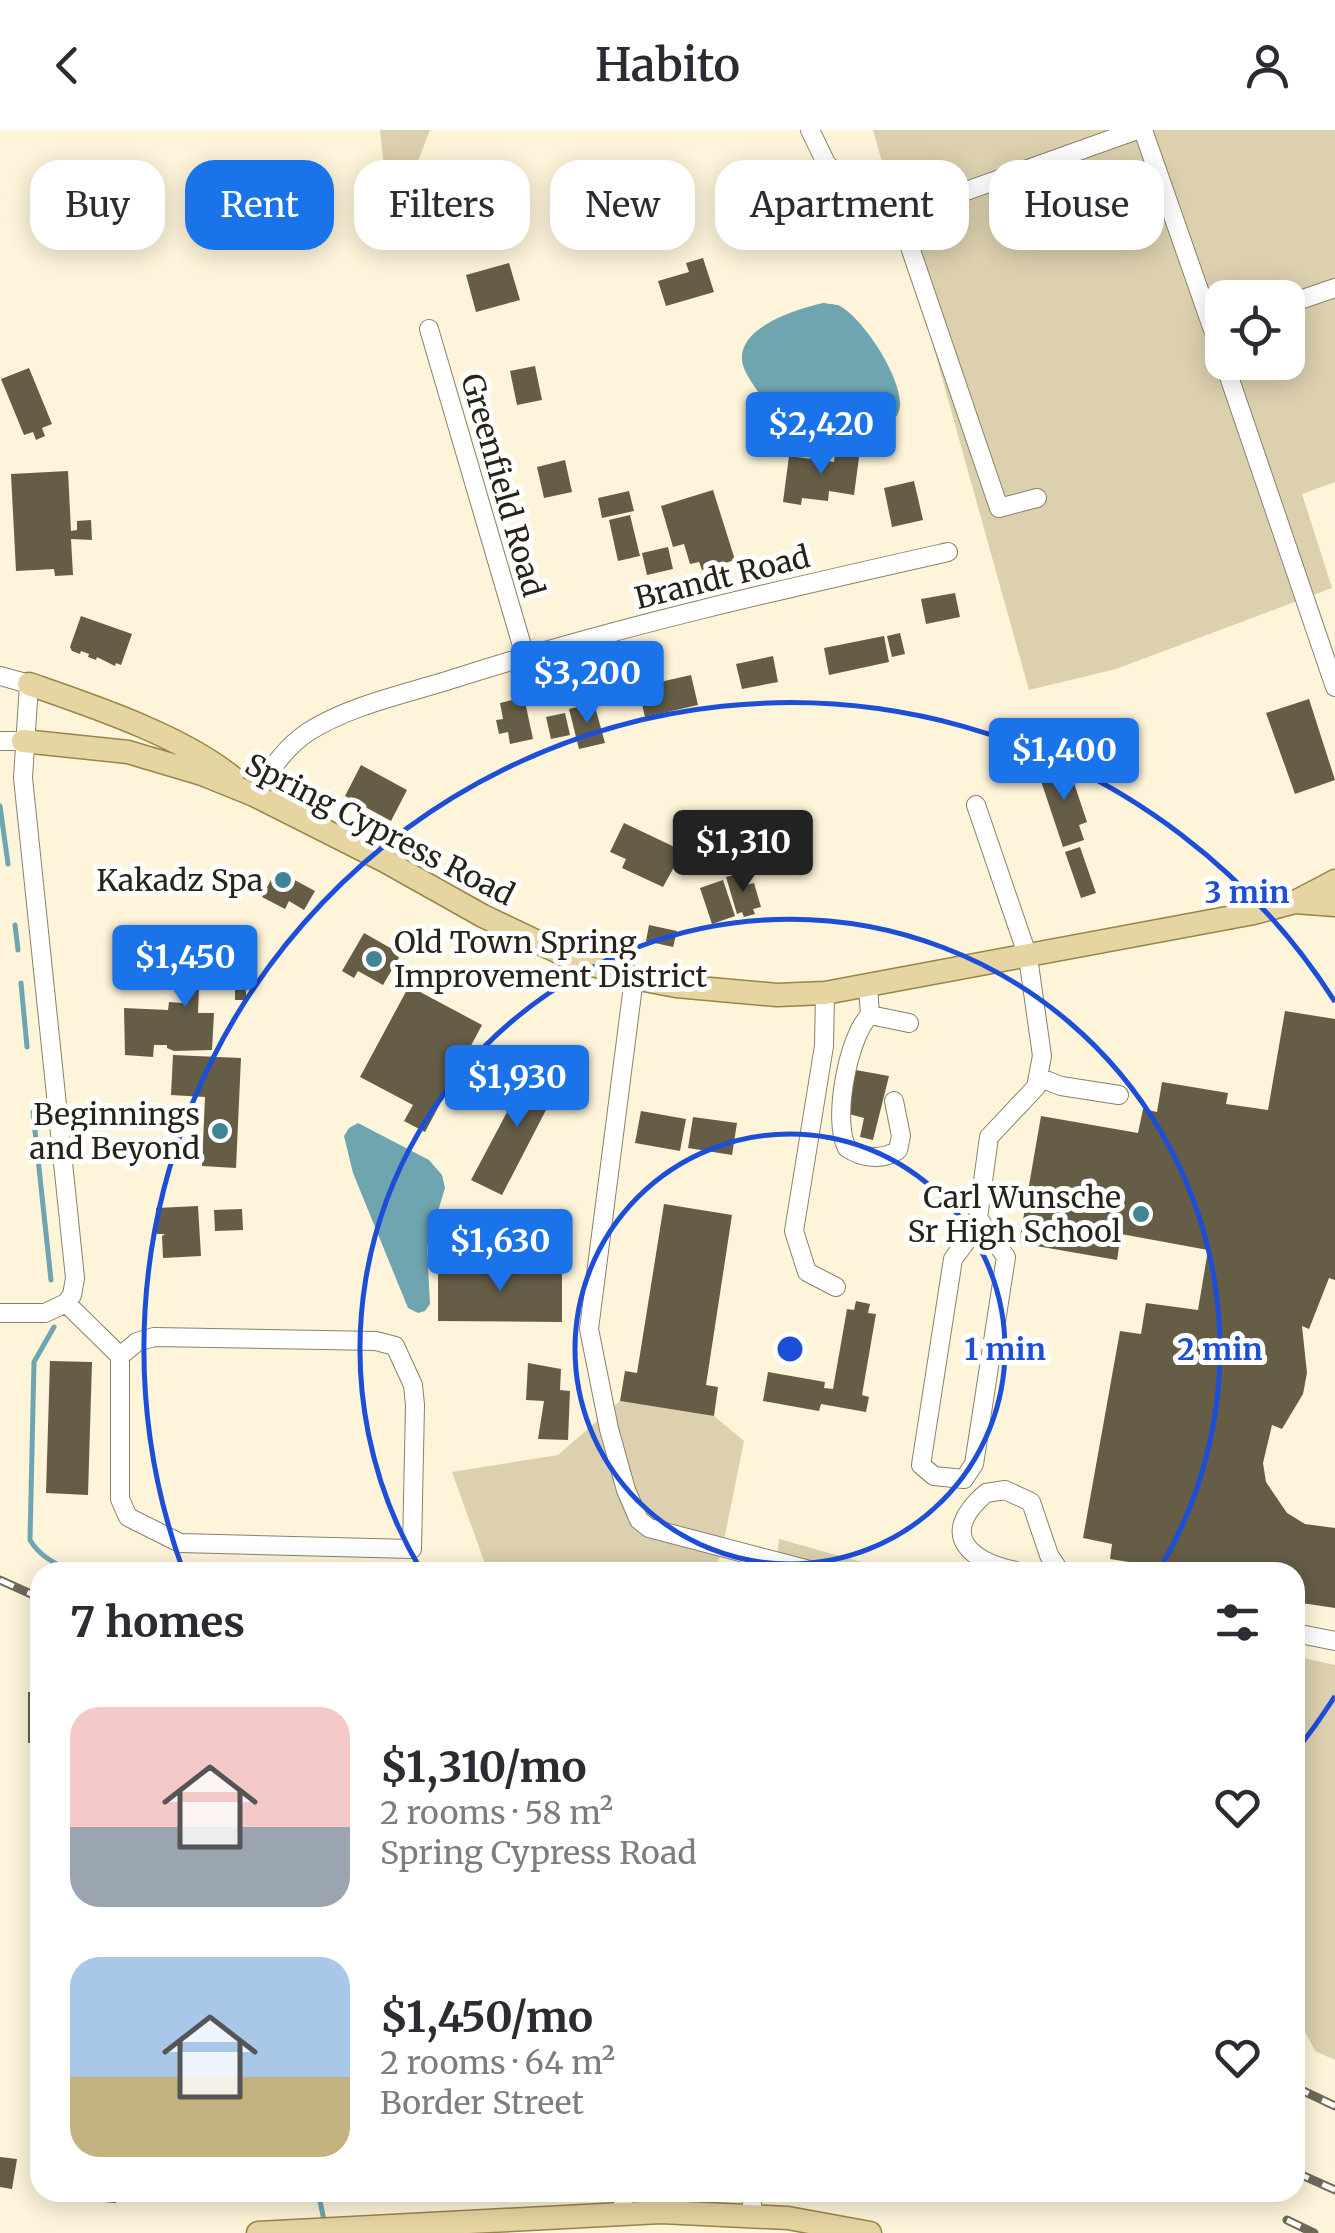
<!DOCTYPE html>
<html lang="en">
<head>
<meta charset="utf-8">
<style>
	body { margin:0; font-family:Merriweather,serif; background:#f7f7f7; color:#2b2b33; height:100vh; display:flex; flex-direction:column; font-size:38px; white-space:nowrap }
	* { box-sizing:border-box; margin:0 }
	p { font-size:32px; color:#7c7c81 }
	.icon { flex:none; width:55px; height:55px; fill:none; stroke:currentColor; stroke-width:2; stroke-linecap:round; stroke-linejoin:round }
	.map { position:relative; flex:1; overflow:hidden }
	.sheet { position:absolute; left:30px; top:1432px; width:1275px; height:640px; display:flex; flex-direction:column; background:#fff; border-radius:30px; box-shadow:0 5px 25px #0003 }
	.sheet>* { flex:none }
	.hud { position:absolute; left:30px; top:30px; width:1275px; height:90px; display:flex; gap:20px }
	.controls { position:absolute; left:1205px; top:150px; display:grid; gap:20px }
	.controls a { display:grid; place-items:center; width:100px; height:100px; border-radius:20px; background:#fff; box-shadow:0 5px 25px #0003; font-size:50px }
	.price { position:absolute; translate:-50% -85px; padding:0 22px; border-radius:10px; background:#1a73e8; color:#fff; font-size:32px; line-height:65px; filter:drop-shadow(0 2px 5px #0008) }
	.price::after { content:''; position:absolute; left:50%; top:60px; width:30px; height:22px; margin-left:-15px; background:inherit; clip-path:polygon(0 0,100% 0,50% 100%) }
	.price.selected { background:#222; color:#fff }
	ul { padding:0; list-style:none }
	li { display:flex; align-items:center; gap:30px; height:250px; padding:0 40px }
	li span { display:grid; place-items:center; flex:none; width:280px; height:200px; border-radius:30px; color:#555 }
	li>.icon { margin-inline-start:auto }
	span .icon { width:120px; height:120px; fill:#fffc; stroke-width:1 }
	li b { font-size:42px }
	h2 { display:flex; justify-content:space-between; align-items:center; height:120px; padding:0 40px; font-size:42px }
	.tag { padding:0 35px; border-radius:30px; background:#fff; box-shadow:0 5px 25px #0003; font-size:35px; line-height:90px }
	.tag.selected { background:#1a73e8; color:#fff }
	header { display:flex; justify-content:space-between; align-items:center; height:130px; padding:0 40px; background:#fff; font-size:45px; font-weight:600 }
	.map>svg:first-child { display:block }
	.green { fill:#dcd0af; fill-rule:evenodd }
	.water { fill:#6fa5b1 }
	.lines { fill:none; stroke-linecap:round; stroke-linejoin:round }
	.stream { stroke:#6fa5b1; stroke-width:5 }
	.building { fill:#655d46 }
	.minor-casing { stroke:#8a8169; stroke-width:20 }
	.major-casing { stroke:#998449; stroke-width:25 }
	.minor { stroke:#fff; stroke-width:18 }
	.major { stroke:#e6d4a1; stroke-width:22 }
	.rail-casing { stroke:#6e6959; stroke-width:9 }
	.rail { stroke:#fff; stroke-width:5; stroke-dasharray:15; stroke-linecap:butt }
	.ring { fill:none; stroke:#1d4ed8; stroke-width:5 }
	.poi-dot { fill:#418594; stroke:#fff; stroke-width:4 }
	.labels { text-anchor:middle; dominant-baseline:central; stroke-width:10; stroke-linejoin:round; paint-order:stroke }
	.street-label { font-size:30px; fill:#272319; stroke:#fff }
	.poi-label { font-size:30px; fill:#272319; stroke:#fff; text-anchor:end }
	.centre { fill:#1d4ed8; stroke:#fff; stroke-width:5 }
	.ring-label { font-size:30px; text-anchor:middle; font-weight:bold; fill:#1d4ed8; stroke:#fff; stroke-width:10; stroke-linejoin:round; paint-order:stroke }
</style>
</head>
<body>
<header><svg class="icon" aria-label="back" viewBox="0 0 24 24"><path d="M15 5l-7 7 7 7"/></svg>Habito<svg class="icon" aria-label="person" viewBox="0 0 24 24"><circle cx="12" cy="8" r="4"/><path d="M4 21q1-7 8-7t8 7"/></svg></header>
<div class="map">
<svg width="1335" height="2103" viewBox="0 0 1335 2103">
	<rect width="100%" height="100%" fill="#fdf4d9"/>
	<path class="green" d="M380,0H430L391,101Z
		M873,0H1335V352L1302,364L1332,458L1116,539L1029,560ZM1222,168H1288V232H1222Z
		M620,1271L714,1286L744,1311L721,1425L712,1442H488L452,1342L558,1325Z
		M779,1409L890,1440L903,1442H830L777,1428Z
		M1295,1526L1335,1535V1930L1315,1921L1295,1882Z"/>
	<path class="water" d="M823,173C824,173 837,175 838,175C863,187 901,247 900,274C900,288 888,297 876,302C868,306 854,305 846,300C834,292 835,277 825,268L776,271L760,265C754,255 743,242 742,230C739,196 798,179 823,173Z
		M358,993L429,1030L442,1045L445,1058L427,1117L430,1174L425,1181L418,1183L408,1178L353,1043L344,1006L349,998Z"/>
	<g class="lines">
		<path class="stream" d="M0,676L8,734
			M15,795L18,820
			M21,853L27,917
			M33,982L51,1150
			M54,1197L34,1232L30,1410C40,1427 56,1434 73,1442
			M318,2062L324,2090"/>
	</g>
	<path class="building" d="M703,128L714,162L666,176L658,151L689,142L686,133Z
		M509,133L520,170L476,182L466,145Z
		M535,236L542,270L517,275L510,241Z
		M29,238L52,294L42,298L45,306L36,310L33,302L24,305L1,249Z
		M836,317L860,320L854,365L829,361L828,371L802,368L801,375L783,372L789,326L834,332Z
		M565,330L572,362L544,368L537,337Z
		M68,341L71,401L77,400V391L91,390L92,410L71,409L73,445L55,446L54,439L16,441L11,344Z
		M914,351L923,390L892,397L884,358Z
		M713,360L735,430L702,440L699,432L690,434L684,414L673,417L661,376Z
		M629,361L634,381L602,388L598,368Z
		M630,385L640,426L618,431L609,390Z
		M668,417L673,439L647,445L642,423Z
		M955,463L960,487L926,494L921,469Z
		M81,486L132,504L121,535L116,533L115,536L97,527L96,530L88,527L89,524L81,521L80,524L72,521L70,517Z
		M900,503L905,524L892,527L887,506Z
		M884,506L889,532L829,545L824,518Z
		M773,526L778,552L742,559L736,534Z
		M691,545L698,575L645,587L638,557Z
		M524,567L533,609L510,614L508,602L499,604L496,590L503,589L500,573Z
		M1309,569L1335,650L1295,664L1266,583Z
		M594,573L605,613L579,619L569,579Z
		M565,583L570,605L551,609L546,587Z
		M1067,632L1087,692L1079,695L1084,710L1063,717L1038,642Z
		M361,635L407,660L391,691L345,666Z
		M624,693L683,721L663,757L622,738L626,729L610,722Z
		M1080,717L1096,763L1081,768L1065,722Z
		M276,740L315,761L304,780L289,771L285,779L262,767Z
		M743,743L746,755L754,753L761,777L753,779L755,784L744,787L742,782L737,784L726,747Z
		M723,750L735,786L712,794L700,758Z
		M649,795L677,801L673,817L646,811Z
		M364,803L401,824L383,855L358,841L354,848L342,841Z
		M189,823L203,824L202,833L235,834L236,825H249L250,859H246V870H235V860L199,859L198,883H214L212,920L174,921L167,918V915H154L153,927L125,925L124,878L168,880L169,872L183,873L185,831L189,832Z
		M409,856L482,895L425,1002L404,991L413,975L360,947Z
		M1285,881L1335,889V1150L1329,1148L1309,1199L1302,1196L1307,1243L1303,1264L1282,1299L1272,1295L1263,1333L1266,1352L1287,1383L1305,1394L1335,1398V1478L1295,1472V1442H1192L1110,1429L1112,1414L1083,1408L1120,1201L1141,1204L1146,1173L1198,1180L1208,1120L1121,1104L1117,1130L1019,1113L1041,986L1138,1003L1143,979L1157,982L1162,952L1228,963L1226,974L1268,980Z
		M173,925L241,928L236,1038L202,1036L205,967L171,965Z
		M533,933L562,949L502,1065L471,1050Z
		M850,939L889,946L873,1010L860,1007L864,988L845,983Z
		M641,981L686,989L680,1021L635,1013Z
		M693,987L737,993L732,1025L688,1018Z
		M664,1074L732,1085L706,1255L718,1257L714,1286L620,1271L625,1241L637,1243Z
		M198,1076L201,1126L163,1128L162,1106L165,1104H157L156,1078Z
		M242,1079L243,1100L215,1101L214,1080Z
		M438,1136H562V1192L438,1191Z
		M856,1171L870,1174L868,1183L876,1184L862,1265L869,1267L866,1282L821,1274L819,1281L763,1271L768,1242L825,1252L824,1258L833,1259L847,1179L854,1180Z
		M50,1231L92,1232L88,1365L46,1363Z
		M528,1233L561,1239L560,1260L570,1261L568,1310L538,1309L544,1271L526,1270Z
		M28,1562H40L39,1613H28Z
		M0,2027L17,2029L12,2059L0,2057Z
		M69,2062H117L116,2073L68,2069Z
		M180,2062H198L197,2072L179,2071Z"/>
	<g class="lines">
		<defs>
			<path id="minor" d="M810,0L827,35L899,85
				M1143,0L1213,200L1222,196
				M1288,174L1335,158
				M429,199L525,526
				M1224,232L1335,557
				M1037,368L999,378L899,85L1137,0
				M0,546L29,554L23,648L75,1148L72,1165L66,1173
				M0,611H23
				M254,665C270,641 284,618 308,602C352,574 410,563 459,547C619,496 784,459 948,422
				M976,675L1028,827L1042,926L1036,957L989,1007L978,1088L971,1105L953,1129L921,1335L934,1346L964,1349L974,1334L1006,1127L978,1088
				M634,848L589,1199L609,1299L626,1360L639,1390L649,1398L817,1442
				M868,856L870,885L909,893
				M825,863L824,916L794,1101L807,1142L836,1157
				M870,885C848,906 832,991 847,1018C862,1028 882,1031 898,1020L901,1006L894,971
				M1038,947L1061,956L1119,965
				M66,1173L120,1226V1369L128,1387L180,1413L412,1419L415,1275L413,1255L395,1216L376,1211L154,1207L137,1212L120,1226
				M0,1183H45L66,1173
				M1020,1442C971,1432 936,1406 986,1363L1005,1360L1031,1372L1049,1425L1060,1442
				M1295,1503L1335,1511
				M622,2062L624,2083
				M751,2062L753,2085"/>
			<path id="major" d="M29,554C92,576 180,605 232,647
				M23,611L128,622L202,644L254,665L385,731L483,786L569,827L634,848L676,856L777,865L825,863L1254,783L1295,772L1335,751
				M1295,772L1335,775
				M258,2103L661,2082L788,2088L870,2103"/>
		</defs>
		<use href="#minor" class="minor-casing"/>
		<use href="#major" class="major-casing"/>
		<use href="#minor" class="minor"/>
		<use href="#major" class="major"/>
		<defs>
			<path id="rail" d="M0,1450L40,1468
				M1295,1957L1335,1976
				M1295,2042L1335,2060
				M1287,2090L1314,2103"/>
		</defs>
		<use href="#rail" class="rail-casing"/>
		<use href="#rail" class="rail"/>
	</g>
	<g class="ring">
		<circle cx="790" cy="1219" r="215"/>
		<path d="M421 1440A430 430 0 1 1 1159 1440"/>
		<path d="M1335 1566A646 646 0 0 1 1296 1621M183 1440A646 646 0 0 1 1335 872"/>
	</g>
	<g class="poi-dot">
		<circle cx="283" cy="750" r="10"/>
		<circle cx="374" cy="829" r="10"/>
		<circle cx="220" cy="1001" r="10"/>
		<circle cx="1141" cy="1084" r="10"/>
	</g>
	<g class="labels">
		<g class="street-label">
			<text transform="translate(503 355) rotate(74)">Greenfield Road</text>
			<text transform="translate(722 447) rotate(-14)">Brandt Road</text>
			<text transform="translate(380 699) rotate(27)">Spring Cypress Road</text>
		</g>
		<g class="poi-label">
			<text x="263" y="750">Kakadz Spa</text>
			<text x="394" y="812" text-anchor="start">Old Town Spring<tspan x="394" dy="34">Improvement District</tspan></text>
			<text x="200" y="984">Beginnings<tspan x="200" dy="34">and Beyond</tspan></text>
			<text x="1121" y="1067">Carl Wunsche<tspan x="1121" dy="34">Sr High School</tspan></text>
		</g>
	</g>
	<circle cx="790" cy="1219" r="15" class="centre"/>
	<g class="ring-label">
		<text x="1247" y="773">3 min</text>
		<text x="1005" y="1230">1 min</text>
		<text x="1220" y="1230">2 min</text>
	</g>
</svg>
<div class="controls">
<a><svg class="icon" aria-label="locate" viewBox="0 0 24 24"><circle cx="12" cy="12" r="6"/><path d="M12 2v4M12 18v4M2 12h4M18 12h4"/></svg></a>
</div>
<b class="price" style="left:821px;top:347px">$2,420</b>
<b class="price" style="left:587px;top:596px">$3,200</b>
<b class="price" style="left:1064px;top:673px">$1,400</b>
<b class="price selected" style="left:743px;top:765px">$1,310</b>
<b class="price" style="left:185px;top:880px">$1,450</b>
<b class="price" style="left:517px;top:1000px">$1,930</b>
<b class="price" style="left:500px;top:1164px">$1,630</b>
<div class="hud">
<a class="tag">Buy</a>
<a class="tag selected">Rent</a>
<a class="tag">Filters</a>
<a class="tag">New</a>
<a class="tag">Apartment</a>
<a class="tag">House</a>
</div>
<section class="sheet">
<h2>7 homes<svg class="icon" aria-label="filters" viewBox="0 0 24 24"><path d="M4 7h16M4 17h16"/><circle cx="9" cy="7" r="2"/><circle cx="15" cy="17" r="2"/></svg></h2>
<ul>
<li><span style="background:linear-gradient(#f6c9c9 60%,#9aa5b1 0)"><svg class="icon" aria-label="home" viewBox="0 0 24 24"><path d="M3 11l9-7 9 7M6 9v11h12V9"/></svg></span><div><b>$1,310/mo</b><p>2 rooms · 58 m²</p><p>Spring Cypress Road</p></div><svg class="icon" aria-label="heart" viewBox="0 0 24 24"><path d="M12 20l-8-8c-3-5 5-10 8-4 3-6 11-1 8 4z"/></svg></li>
<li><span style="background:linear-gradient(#a9c7e8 60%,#c2b280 0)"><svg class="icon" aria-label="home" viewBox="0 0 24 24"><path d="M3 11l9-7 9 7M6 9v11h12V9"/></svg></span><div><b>$1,450/mo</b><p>2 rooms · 64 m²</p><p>Border Street</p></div><svg class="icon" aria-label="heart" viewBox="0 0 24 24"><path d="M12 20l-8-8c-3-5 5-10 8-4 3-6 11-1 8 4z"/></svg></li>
</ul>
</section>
</div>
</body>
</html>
